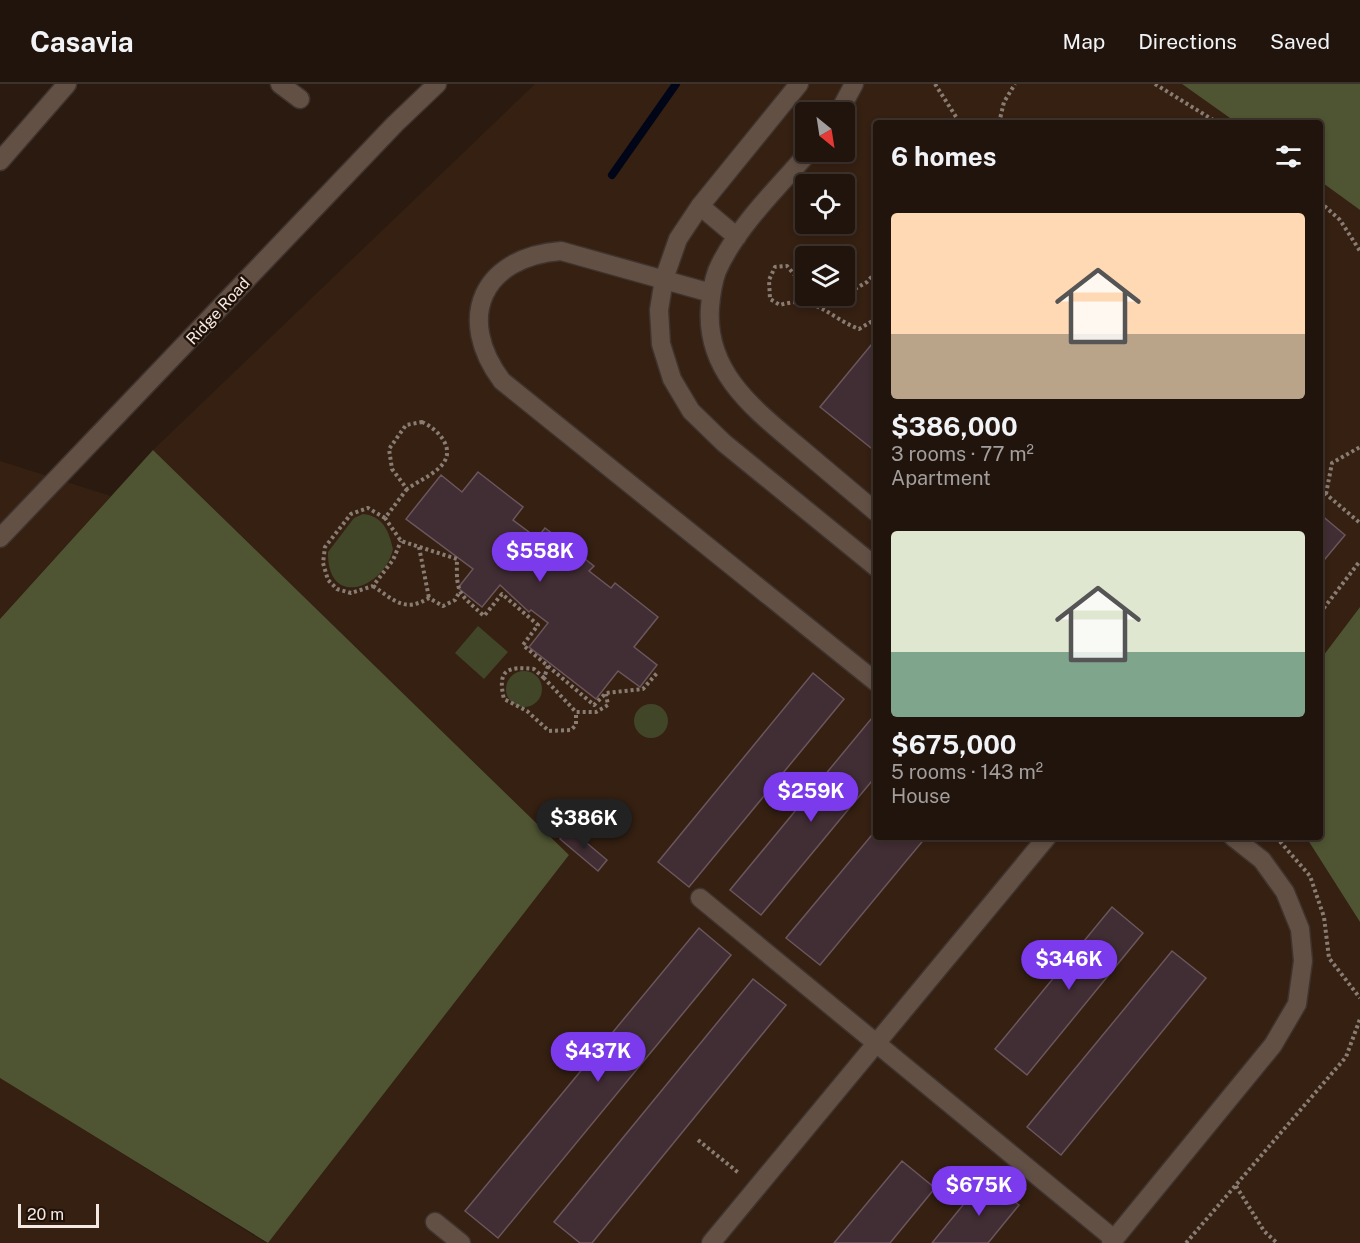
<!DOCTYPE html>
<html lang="en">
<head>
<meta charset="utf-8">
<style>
	body { margin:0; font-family:"Public Sans",sans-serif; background:#2d211a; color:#f1f3f6; height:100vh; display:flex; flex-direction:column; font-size:22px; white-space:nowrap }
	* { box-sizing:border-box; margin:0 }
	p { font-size:20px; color:#a29e9d }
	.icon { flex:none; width:33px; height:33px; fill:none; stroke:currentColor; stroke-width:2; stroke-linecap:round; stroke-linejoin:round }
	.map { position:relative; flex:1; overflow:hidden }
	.drawer { position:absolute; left:873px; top:36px; width:450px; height:720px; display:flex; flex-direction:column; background:#20140c; border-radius:6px; box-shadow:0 3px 9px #0003,0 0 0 2px #3d332d }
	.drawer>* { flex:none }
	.needle { width:39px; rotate:150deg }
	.controls { position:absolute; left:795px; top:18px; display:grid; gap:12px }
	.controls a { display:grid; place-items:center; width:60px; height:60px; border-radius:6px; background:#20140c; box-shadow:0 3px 9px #0003,0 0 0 2px #3d332d; font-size:30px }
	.scale { position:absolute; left:18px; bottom:15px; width:81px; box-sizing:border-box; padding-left:6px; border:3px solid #f4e9e2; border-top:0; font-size:16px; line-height:21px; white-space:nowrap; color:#f4e9e2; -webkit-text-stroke:4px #201108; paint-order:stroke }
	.price { position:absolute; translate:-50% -51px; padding:0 14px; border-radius:21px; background:#7c3aed; color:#fff; font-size:20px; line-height:39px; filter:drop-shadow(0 2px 3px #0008) }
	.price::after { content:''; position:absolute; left:50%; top:36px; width:18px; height:14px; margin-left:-9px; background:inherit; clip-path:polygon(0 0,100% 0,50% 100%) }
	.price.on { background:#222; color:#fff }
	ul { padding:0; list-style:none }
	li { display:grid; align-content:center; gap:12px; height:318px; padding:0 18px }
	li span { display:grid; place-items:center; height:186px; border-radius:6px; color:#555 }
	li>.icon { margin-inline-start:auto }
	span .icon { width:108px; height:108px; fill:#fffc; stroke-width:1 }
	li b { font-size:26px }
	h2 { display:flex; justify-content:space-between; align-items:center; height:72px; padding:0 18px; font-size:26px }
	header { display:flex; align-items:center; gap:36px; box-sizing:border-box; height:84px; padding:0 30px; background:#20140c; border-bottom:2px solid #3d332d }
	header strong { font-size:28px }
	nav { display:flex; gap:33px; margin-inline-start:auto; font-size:21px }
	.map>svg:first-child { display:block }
	.built { fill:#352012; fill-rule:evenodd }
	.green { fill:#414628 }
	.forest { fill:#4f5432 }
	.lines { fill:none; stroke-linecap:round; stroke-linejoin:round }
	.stream { stroke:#000517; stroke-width:8 }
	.building { fill:#412d34; stroke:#6c565d; stroke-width:1.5 }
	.minor-casing { stroke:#3f332e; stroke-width:21 }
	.path { stroke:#897c73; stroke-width:4; stroke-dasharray:3 3; stroke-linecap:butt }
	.minor { stroke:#625045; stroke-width:18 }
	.labels { text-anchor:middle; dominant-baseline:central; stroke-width:5; stroke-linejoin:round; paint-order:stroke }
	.street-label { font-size:16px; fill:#f4e9e2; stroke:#201108 }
</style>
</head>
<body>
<header>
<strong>Casavia</strong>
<nav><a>Map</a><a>Directions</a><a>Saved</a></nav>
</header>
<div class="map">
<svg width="1360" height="1159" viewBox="0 0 1360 1159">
	<rect width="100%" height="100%" fill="#2a1a10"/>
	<path class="built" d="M535,0H1182L1237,39H876V753H1306L1360,837V1159H268L569,771L153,366ZM806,28H844V68H806ZM806,100H844V140H806ZM806,172H844V212H806Z
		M1320,97L1360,126V523L1320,576Z
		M0,377L111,412L0,535Z
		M0,994L4,996L266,1159H0Z"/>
	<path class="green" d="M363,430C383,432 389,447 393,465C384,505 327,525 328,468L354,434Z
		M478,542L508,568L484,595L455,569Z
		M506 605a18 18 0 1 1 36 0a18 18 0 1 1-36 0Z
		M634 637a17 17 0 1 1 34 0a17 17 0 1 1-34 0Z"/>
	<path class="forest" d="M1182,0H1360V126L1320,97V39H1237Z
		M153,366L569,771L268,1159L0,994V535Z
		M1360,523V838L1306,753H1320V576Z"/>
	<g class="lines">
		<path class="stream" d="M612,91L676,0"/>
	</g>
	<path class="building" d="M876,255V368L820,323Z
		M478,388L523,423L513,436L537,454L545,444L594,482L589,487L611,504L615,499L658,533L634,563L657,581L640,603L618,587L596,615L529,563L548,539L531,526L529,528L500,501L482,523L458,504L473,485L406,435L441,391L462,408Z
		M1320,430L1345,451L1320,481Z
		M813,589L844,615L689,803L658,778Z
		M813,589L844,615L689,803L658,778Z
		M876,629V692L761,831L730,806Z
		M876,629V692L761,831L730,806Z
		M569,744L607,776L598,787L560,755Z
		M876,746V753H926L820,881L786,854Z
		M876,746V753H926L820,881L786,854Z
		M1112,823L1143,849L1027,991L995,965Z
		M1112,823L1143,849L1027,991L995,965Z
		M699,844L731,871L498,1154L465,1127Z
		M699,844L731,871L498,1154L465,1127Z
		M1172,867L1206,894L1061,1071L1027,1043Z
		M1172,867L1206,894L1061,1071L1027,1043Z
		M753,895L786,921L592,1159H580L554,1138Z
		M753,895L786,921L592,1159H580L554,1138Z
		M902,1077L935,1104L890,1159H834Z
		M902,1077L935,1104L890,1159H834Z
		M1002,1084L1026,1105L1017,1116L992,1095Z
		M985,1094L1019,1121L988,1159H932Z
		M985,1094L1019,1121L988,1159H932Z"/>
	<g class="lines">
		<defs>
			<path id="minor" d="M280,0L300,15
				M799,0L700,122L678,155L664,195L659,226L661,260L672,295L691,327L724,359L876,483
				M839,28L854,0
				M809,68C779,102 735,145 717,187C713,198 711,211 710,223C705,288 754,325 799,363C825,385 850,406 876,428
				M0,77L67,0
				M700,122L737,153
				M711,209L561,167C482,173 455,234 502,297L876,598
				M0,454L395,40L437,0
				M700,814L1114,1155
				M435,1138L461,1159
				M711,1159L1047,753
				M1111,1159L1273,961L1297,920L1303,877L1300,845L1285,808L1262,776L1233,753"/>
		</defs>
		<use href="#minor" class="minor-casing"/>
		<path class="path" d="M935,0L960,39
			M1155,0L1218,39
			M999,39L1004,18L1015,0
			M1320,118L1340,136L1360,167
			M806,198L798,195L787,182L775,183L769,196L770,215L780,221C816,210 828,233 859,245L876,235
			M844,208L848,209L867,198L876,188
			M422,338C438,345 458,366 440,383C431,392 417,398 407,405L392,385L389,365L406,341Z
			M407,405L385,434L401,457L457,475C456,511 459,509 484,532L502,510L538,541L523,561L594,621L606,609L643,605L657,589
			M1320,405L1360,439
			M1326,410L1332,379L1360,363
			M385,434L368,424L351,430L325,463L323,479L328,496L337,505L351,509L373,502L393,476L401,457
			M419,463L429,514
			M373,502C394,516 404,529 429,514L443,522L455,516L459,509
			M1320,529L1360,477
			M548,582L544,594L576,628H596L608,621L606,610
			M544,594L534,585C507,582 497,586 504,615L527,627L549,647L571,646L576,641V628
			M1276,753L1310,792L1324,833L1329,874L1360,914
			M698,1056L740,1090
			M1236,1102L1264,1147L1277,1159
			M1186,1159L1346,973L1360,935"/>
		<use href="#minor" class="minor"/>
	</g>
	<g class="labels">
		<g class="street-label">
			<text transform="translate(218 227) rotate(-47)">Ridge Road</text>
		</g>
	</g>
</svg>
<div class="controls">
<a><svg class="needle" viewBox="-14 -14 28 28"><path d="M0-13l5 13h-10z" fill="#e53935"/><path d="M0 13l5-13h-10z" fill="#a29e9d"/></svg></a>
<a><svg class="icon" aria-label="locate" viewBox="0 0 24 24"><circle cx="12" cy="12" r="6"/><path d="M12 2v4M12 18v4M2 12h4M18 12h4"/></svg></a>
<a><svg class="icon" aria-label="layers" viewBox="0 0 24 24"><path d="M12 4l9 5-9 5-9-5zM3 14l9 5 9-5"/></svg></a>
</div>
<div class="scale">20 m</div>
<b class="price" style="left:540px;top:499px">$558K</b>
<b class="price" style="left:811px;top:739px">$259K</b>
<b class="price on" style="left:584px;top:766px">$386K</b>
<b class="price" style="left:1069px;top:907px">$346K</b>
<b class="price" style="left:598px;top:999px">$437K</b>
<b class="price" style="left:979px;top:1133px">$675K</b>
<section class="drawer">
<h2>6 homes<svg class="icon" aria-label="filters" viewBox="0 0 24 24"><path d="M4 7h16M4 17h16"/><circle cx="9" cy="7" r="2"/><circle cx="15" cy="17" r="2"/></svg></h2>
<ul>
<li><span style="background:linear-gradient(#ffd9b3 65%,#b9a48a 0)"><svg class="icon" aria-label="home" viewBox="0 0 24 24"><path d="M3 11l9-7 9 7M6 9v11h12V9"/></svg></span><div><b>$386,000</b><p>3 rooms · 77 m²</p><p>Apartment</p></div></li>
<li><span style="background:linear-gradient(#dfe7d0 65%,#7fa58c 0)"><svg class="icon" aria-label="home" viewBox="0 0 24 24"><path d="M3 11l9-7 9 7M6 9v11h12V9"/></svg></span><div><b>$675,000</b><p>5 rooms · 143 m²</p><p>House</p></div></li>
</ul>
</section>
</div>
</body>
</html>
